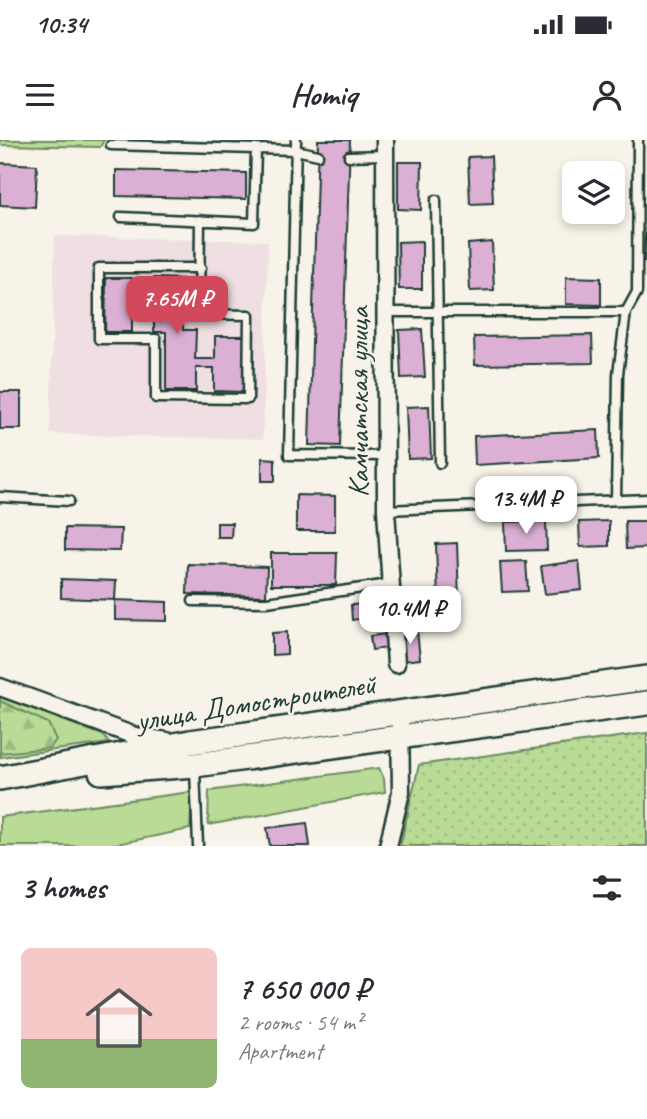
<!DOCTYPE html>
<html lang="en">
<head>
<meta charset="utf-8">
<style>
	body { margin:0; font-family:Caveat,sans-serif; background:#f7f7f7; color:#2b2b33; height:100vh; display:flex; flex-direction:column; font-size:26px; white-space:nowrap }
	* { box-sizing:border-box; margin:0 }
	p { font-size:23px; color:#7c7c81 }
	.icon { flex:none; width:38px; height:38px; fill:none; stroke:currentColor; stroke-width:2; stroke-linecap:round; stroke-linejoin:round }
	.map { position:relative; height:706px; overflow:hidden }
	.sheet { display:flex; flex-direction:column; background:#fff; flex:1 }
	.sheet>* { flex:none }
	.buttons { position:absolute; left:562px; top:21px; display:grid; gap:14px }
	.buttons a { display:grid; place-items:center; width:63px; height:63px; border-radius:10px; background:#fff; box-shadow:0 4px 10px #0003; font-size:35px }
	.price { position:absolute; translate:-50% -60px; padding:0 16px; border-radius:14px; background:#fff; color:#222; font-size:23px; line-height:46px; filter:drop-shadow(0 2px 4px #0008) }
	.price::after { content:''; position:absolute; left:50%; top:42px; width:21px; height:16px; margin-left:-10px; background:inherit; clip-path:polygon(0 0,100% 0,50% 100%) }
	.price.selected { background:#d1495b; color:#fff }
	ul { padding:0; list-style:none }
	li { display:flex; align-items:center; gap:21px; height:175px; padding:0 21px }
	li span { display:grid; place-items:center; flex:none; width:196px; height:140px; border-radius:10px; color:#555 }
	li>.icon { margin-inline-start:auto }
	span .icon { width:84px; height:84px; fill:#fffc; stroke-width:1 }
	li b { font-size:30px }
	h2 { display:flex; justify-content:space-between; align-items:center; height:84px; padding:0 21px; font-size:30px }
	.status { display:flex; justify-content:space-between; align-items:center; height:49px; padding:0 35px; background:#fff; direction:ltr }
	.status svg { height:19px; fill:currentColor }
	header { display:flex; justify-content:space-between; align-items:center; height:91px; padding:0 21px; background:#fff; font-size:32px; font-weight:700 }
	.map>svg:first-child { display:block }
	.built { fill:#efdfe2 }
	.grass { fill:#b9db95; stroke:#6c8c64; stroke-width:2 }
	.forest { fill:url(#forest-firs); stroke:#6c8c64; stroke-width:2 }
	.park { fill:url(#park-dots); stroke:#6c8c64; stroke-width:2 }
	.building { fill:#dcb0d5; stroke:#1f3d34; stroke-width:2 }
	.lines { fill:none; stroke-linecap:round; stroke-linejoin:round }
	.service-casing { stroke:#1f3d34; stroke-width:13 }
	.minor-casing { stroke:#1f3d34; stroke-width:21 }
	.secondary-casing { stroke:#1f3d34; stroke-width:28 }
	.service { stroke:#f7f3e8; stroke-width:8 }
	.minor { stroke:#f7f3e8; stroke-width:16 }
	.secondary { stroke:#f7f3e8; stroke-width:23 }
	.labels { text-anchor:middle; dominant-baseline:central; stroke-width:5; stroke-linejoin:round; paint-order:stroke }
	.street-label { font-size:30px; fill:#1f3d34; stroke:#f7f3e8 }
</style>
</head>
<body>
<div class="status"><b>10:34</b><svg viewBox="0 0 49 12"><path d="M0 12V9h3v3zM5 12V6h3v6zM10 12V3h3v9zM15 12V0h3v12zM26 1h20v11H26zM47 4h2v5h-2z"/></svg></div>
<header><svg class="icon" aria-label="menu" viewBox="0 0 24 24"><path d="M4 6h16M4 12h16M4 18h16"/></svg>Homiq<svg class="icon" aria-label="person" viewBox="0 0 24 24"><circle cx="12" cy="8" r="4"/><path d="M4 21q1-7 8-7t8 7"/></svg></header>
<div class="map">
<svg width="647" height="706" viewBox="0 0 647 706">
	<defs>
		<pattern id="forest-firs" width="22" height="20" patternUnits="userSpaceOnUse" patternTransform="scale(1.75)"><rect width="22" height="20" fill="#b9db95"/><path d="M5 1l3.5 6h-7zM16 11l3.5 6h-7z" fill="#9fbd81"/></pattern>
		<pattern id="park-dots" width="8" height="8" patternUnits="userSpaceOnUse" patternTransform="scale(1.75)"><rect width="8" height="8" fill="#b9db95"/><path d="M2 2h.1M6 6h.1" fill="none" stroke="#9fbd81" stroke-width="1.8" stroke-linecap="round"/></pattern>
	</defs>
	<rect width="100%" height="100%" fill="#f7f3e8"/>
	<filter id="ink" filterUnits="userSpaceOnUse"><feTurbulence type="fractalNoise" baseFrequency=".0143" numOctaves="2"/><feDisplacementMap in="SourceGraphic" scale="14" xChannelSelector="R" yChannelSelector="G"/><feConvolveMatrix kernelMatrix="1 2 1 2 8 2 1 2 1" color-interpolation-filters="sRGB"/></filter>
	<g filter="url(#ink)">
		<path class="built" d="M55,96L268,101L263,299L50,294Z"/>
		<path class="grass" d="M0,0H104L100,7L0,5Z
			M647,547V555L442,582L437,578Z
			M0,557L103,595L109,603L0,617Z
			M379,628L384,639L385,652L208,685L209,651Z
			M192,652L190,689L107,706H0V677Z"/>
		<path class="forest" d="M0,561L48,583L56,600L50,608L0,613Z"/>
		<path class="park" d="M647,593V706H400L419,625Z"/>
		<path class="building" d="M318,0H350L340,306L309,305Z
			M491,16L493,63L470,64L468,17Z
			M398,22H422L421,70L398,69Z
			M0,23L37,25L35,67L0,65Z
			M116,30L246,33V59L116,56Z
			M646,79H647V122H644Z
			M422,101V149H399L398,102Z
			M492,102L494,150L470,151L468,104Z
			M566,137L601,138V165L566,164Z
			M106,138H132V162H154V138L183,139V190H196L195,219H215V196H246L245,252L214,251V228H196V251H166V192H154V171L132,170V192H105Z
			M422,189L425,237L401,238L399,190Z
			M592,195L593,223L475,225L474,197Z
			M0,252H21V289H0Z
			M429,266L431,318L408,319L406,267Z
			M598,290L599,318L475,325L474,296Z
			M262,318L275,319V341H262Z
			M296,355L335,356V391H296Z
			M546,381L547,410L506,411L505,382Z
			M609,381V406L580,407L579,382Z
			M625,381H647V408L626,409Z
			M217,383H232L231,397H217Z
			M65,388L121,389L120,411L65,410Z
			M457,403L459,460L438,461L436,404Z
			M271,413H337L336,445H271Z
			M526,421L528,451L502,452L500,422Z
			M579,421L582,450L545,454L541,426Z
			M188,424L267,427L266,456L187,454Z
			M61,439L116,441L115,460L61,458Z
			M115,460L167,462V481L115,480Z
			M367,464L368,478L352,480L351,465Z
			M417,491L420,519L403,521L401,493Z
			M287,492V514L272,515V493Z
			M386,494L388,508L372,510L370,496Z
			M307,683L310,706H270L267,688Z"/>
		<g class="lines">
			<defs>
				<path id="service" d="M296,0L289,315L386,316
					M111,5L296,10L318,15
					M349,16L385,15
					M436,60L440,323
					M121,77L254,83L256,9
					M200,80L199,174L249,175L248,259L156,258V199H99V128H201
					M385,172H626L637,152L638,0
					M0,357L69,361
					M616,360L618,234L626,172
					M386,370L647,359
					M193,461L267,462L389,444
					M195,629L198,706"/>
				<path id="minor" d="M385,0L386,370L396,524
					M0,547L135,596L167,601
					M388,706L401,652L400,571"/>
				<path id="secondary" d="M101,632L195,625L647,563
					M0,638L190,602L647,538"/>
			</defs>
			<use href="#service" class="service-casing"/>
			<use href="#minor" class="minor-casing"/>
			<use href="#secondary" class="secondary-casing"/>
			<use href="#service" class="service"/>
			<use href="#minor" class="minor"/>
			<use href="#secondary" class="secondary"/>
		</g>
	</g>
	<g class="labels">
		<g class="street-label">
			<text transform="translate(358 262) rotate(-90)">Камчатская улица</text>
			<text transform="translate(256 562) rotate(-9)">улица Домостроителей</text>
		</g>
	</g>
</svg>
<div class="buttons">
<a><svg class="icon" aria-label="layers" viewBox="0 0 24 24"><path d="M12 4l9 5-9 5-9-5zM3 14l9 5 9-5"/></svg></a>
</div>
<b class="price selected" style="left:177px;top:196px">7.65M ₽</b>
<b class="price" style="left:526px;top:396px">13.4M ₽</b>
<b class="price" style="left:410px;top:506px">10.4M ₽</b>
</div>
<section class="sheet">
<h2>3 homes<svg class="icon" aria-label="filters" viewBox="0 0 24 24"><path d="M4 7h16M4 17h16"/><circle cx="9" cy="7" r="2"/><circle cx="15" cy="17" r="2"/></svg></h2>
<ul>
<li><span style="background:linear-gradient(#f6c9c9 65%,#8fb573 0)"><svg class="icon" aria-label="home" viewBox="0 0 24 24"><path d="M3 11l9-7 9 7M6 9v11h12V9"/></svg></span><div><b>7 650 000 ₽</b><p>2 rooms · 54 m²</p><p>Apartment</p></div></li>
</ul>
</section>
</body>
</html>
